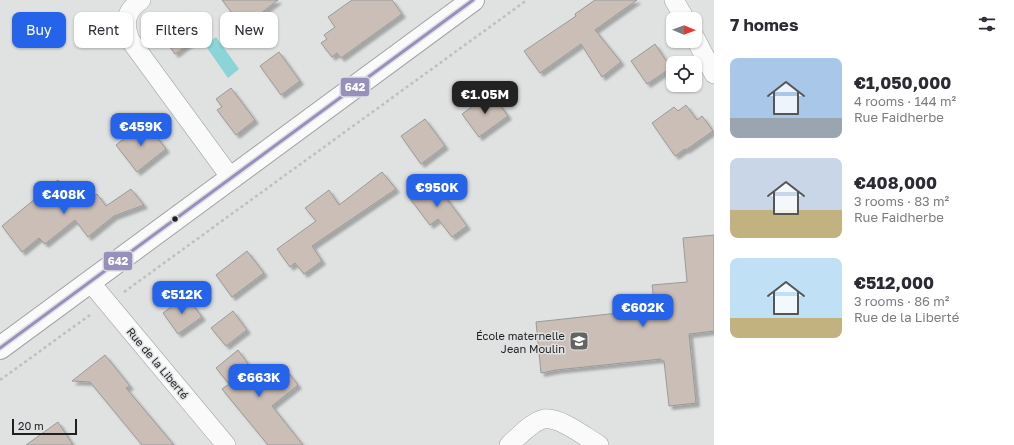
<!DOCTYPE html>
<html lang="en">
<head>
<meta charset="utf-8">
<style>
	body { margin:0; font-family:"Golos Text",sans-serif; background:#f7f7f7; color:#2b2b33; height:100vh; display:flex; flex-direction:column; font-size:15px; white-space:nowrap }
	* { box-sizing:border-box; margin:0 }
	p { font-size:13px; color:#7c7c81 }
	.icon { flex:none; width:22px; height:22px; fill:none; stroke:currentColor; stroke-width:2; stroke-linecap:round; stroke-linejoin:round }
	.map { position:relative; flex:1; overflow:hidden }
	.details { display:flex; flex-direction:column; background:#fff; width:300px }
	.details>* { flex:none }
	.top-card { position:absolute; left:12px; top:12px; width:380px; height:36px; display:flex; gap:8px }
	.needle { width:26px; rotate:91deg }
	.controls { position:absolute; left:666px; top:12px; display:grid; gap:8px }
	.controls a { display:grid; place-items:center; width:36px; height:36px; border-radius:8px; background:#fff; box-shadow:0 1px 3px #0004; font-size:20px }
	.scale { position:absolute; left:12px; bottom:10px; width:65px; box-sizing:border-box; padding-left:4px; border:2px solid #1f2021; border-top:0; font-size:11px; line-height:14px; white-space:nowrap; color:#1f2021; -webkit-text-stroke:3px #dfe1e2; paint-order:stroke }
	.price { position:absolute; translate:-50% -34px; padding:0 9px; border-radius:8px; background:#2563eb; color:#fff; font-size:13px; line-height:26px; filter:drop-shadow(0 1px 2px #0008) }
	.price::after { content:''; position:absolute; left:50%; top:24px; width:12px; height:9px; margin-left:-6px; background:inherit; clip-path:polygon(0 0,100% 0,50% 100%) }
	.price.current { background:#222; color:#fff }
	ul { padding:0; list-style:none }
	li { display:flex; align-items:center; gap:12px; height:100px; padding:0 16px }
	li span { display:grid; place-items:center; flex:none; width:112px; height:80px; border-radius:8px; color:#555 }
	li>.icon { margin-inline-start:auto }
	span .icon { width:48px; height:48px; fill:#fffc; stroke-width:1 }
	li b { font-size:17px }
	h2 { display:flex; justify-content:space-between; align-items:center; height:48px; padding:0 16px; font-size:17px }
	.pill { padding:0 14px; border-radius:8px; background:#fff; box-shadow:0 1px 3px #0004; font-size:14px; line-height:36px }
	.pill.current { background:#2563eb; color:#fff }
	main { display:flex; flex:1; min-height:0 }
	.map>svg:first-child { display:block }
	.water { fill:#8bd4d8 }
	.building { fill:#cbbeb6; stroke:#999a9a; filter:url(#shadow) }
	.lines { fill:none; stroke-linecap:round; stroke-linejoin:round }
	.street-casing { stroke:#a2a3a3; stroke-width:20 }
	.secondary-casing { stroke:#a2a3a3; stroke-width:24 }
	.path { stroke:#bfbfbf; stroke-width:2.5; stroke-dasharray:3 3; stroke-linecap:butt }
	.street { stroke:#fafafa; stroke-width:19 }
	.secondary { stroke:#fafafa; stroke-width:22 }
	.bus-1-casing { stroke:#dfe1e2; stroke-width:6 }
	.bus-1 { stroke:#9890bc; stroke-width:3 }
	.bus-dot { fill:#1f2021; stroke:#dfe1e2; stroke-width:1.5 }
	.labels { text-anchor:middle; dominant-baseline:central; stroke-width:3; stroke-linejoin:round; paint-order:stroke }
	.poi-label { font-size:11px; fill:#1f2021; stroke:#dfe1e2; text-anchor:end }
	.street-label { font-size:11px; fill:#1f2021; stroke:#dfe1e2 }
	.line-badge { stroke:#dfe1e2; stroke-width:1.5 }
	.badge-label { font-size:11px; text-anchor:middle; font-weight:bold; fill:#fff }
</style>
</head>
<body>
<main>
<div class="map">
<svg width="714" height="445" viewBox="0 0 714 445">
	<defs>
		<filter id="shadow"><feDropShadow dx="3.5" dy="3.5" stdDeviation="1" flood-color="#0004"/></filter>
	</defs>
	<rect width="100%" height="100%" fill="#e0e1e1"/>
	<path class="water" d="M216,37L239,69L228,78L205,45Z"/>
	<path class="building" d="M222,0H278L243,27Z
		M352,0H392L402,14L341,58L337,53L332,57L321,43L327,39L324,35L335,27L328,17Z
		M595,0H637L595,30L621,62L602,77L581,44L540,73L524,51L576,16L575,14Z
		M186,12L202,34L175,54L160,33Z
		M655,44L671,68L647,84L631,61Z
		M279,52L300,81L281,95L260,66Z
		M231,88L255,120L236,135L217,110L222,107L216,99Z
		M491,93L508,116L479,137L462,114Z
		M686,105L697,120L702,116L713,131L686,150L685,149L675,156L652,123L674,107L678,111Z
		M425,119L445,146L421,164L401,136Z
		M145,122L166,149L137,172L116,145Z
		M382,172L396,189L312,246L322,261L304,274L295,263L290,267L277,249L316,221L305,208L329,190L339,205Z
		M432,179L467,226L452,237L438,219L430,225L408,196Z
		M58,180L79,207L97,194L106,206L131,189L144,205L114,216L88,237L75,220L45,244L39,238L22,252L2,226Z
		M714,235V331L689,334L696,403L669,406L664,361H661V359L556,370L541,373L536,322L655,309L652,285L687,282L683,238Z
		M247,251L264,273L232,297L216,275Z
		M186,296L202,317L178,334L163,313Z
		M233,311L247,330L226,346L211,328Z
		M238,350L259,379L278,365L284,373L287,371L298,385L272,406L303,445H268L222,389L229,384L216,368Z
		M105,355L130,386L126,388L174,445H142L90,382L72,381Z
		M58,422L73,445H26Z"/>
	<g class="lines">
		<defs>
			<path id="street" d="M141,0C126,11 123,22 130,40L231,178
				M674,0L685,19
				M695,38L714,74
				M90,282L226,445
				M509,445C518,437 533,421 544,419C561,417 585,437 599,445"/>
			<path id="secondary" d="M0,348L473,0"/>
		</defs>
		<use href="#street" class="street-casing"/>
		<use href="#secondary" class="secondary-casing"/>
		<path class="path" d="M124,292L527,0
			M0,380L90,315"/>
		<use href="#street" class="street"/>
		<use href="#secondary" class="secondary"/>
		<defs>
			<path id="bus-1" d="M0,348L473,0"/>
		</defs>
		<use href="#bus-1" class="bus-1-casing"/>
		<use href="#bus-1" class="bus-1"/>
	</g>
	<defs>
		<symbol id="school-square" viewBox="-11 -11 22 22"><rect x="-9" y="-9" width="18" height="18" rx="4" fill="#636464" stroke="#dfe1e2"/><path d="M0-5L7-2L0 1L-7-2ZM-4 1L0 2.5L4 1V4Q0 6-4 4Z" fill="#fff"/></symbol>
	</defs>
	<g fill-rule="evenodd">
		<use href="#school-square" x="568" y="330" width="22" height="22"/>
	</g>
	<circle class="bus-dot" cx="175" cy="219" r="3.5"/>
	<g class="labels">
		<g class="poi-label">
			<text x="565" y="335">École maternelle<tspan x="565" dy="13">Jean Moulin</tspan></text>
		</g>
		<g class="street-label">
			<text transform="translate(158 363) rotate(50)">Rue de la Liberté</text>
		</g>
	</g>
	<g class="line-badge">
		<rect x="340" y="77" width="30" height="20" rx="4" fill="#9890bc"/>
		<rect x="103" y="251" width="30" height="20" rx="4" fill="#9890bc"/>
	</g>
	<g class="badge-label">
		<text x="355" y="91">642</text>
		<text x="118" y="265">642</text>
	</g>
</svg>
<div class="controls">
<a><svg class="needle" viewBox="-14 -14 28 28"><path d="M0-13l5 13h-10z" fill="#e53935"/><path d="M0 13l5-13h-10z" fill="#7c7c81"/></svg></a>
<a><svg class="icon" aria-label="locate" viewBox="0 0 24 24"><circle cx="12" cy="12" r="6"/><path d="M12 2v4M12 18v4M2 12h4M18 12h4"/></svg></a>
</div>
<div class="scale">20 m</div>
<b class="price current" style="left:485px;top:115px">€1.05M</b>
<b class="price" style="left:141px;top:147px">€459K</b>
<b class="price" style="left:437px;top:208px">€950K</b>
<b class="price" style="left:64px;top:215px">€408K</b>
<b class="price" style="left:182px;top:315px">€512K</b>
<b class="price" style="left:643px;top:328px">€602K</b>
<b class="price" style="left:259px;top:398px">€663K</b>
<div class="top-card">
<a class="pill current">Buy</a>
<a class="pill">Rent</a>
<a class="pill">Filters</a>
<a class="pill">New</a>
</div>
</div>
<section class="details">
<h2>7 homes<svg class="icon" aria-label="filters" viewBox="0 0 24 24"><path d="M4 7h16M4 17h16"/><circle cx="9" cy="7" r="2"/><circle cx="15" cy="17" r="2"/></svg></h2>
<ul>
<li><span style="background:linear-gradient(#a9c7e8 75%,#9aa5b1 0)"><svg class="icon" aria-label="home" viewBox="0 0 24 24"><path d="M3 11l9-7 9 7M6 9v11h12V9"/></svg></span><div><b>€1,050,000</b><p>4 rooms · 144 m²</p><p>Rue Faidherbe</p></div></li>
<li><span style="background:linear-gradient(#c9d6e8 65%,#c2b280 0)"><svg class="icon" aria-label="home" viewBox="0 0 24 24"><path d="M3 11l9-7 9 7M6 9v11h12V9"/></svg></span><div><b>€408,000</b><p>3 rooms · 83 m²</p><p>Rue Faidherbe</p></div></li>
<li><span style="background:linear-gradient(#bfe0f5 75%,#c2b280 0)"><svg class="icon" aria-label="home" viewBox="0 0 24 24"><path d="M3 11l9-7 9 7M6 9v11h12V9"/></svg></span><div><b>€512,000</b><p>3 rooms · 86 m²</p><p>Rue de la Liberté</p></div></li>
</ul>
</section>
</main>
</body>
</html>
